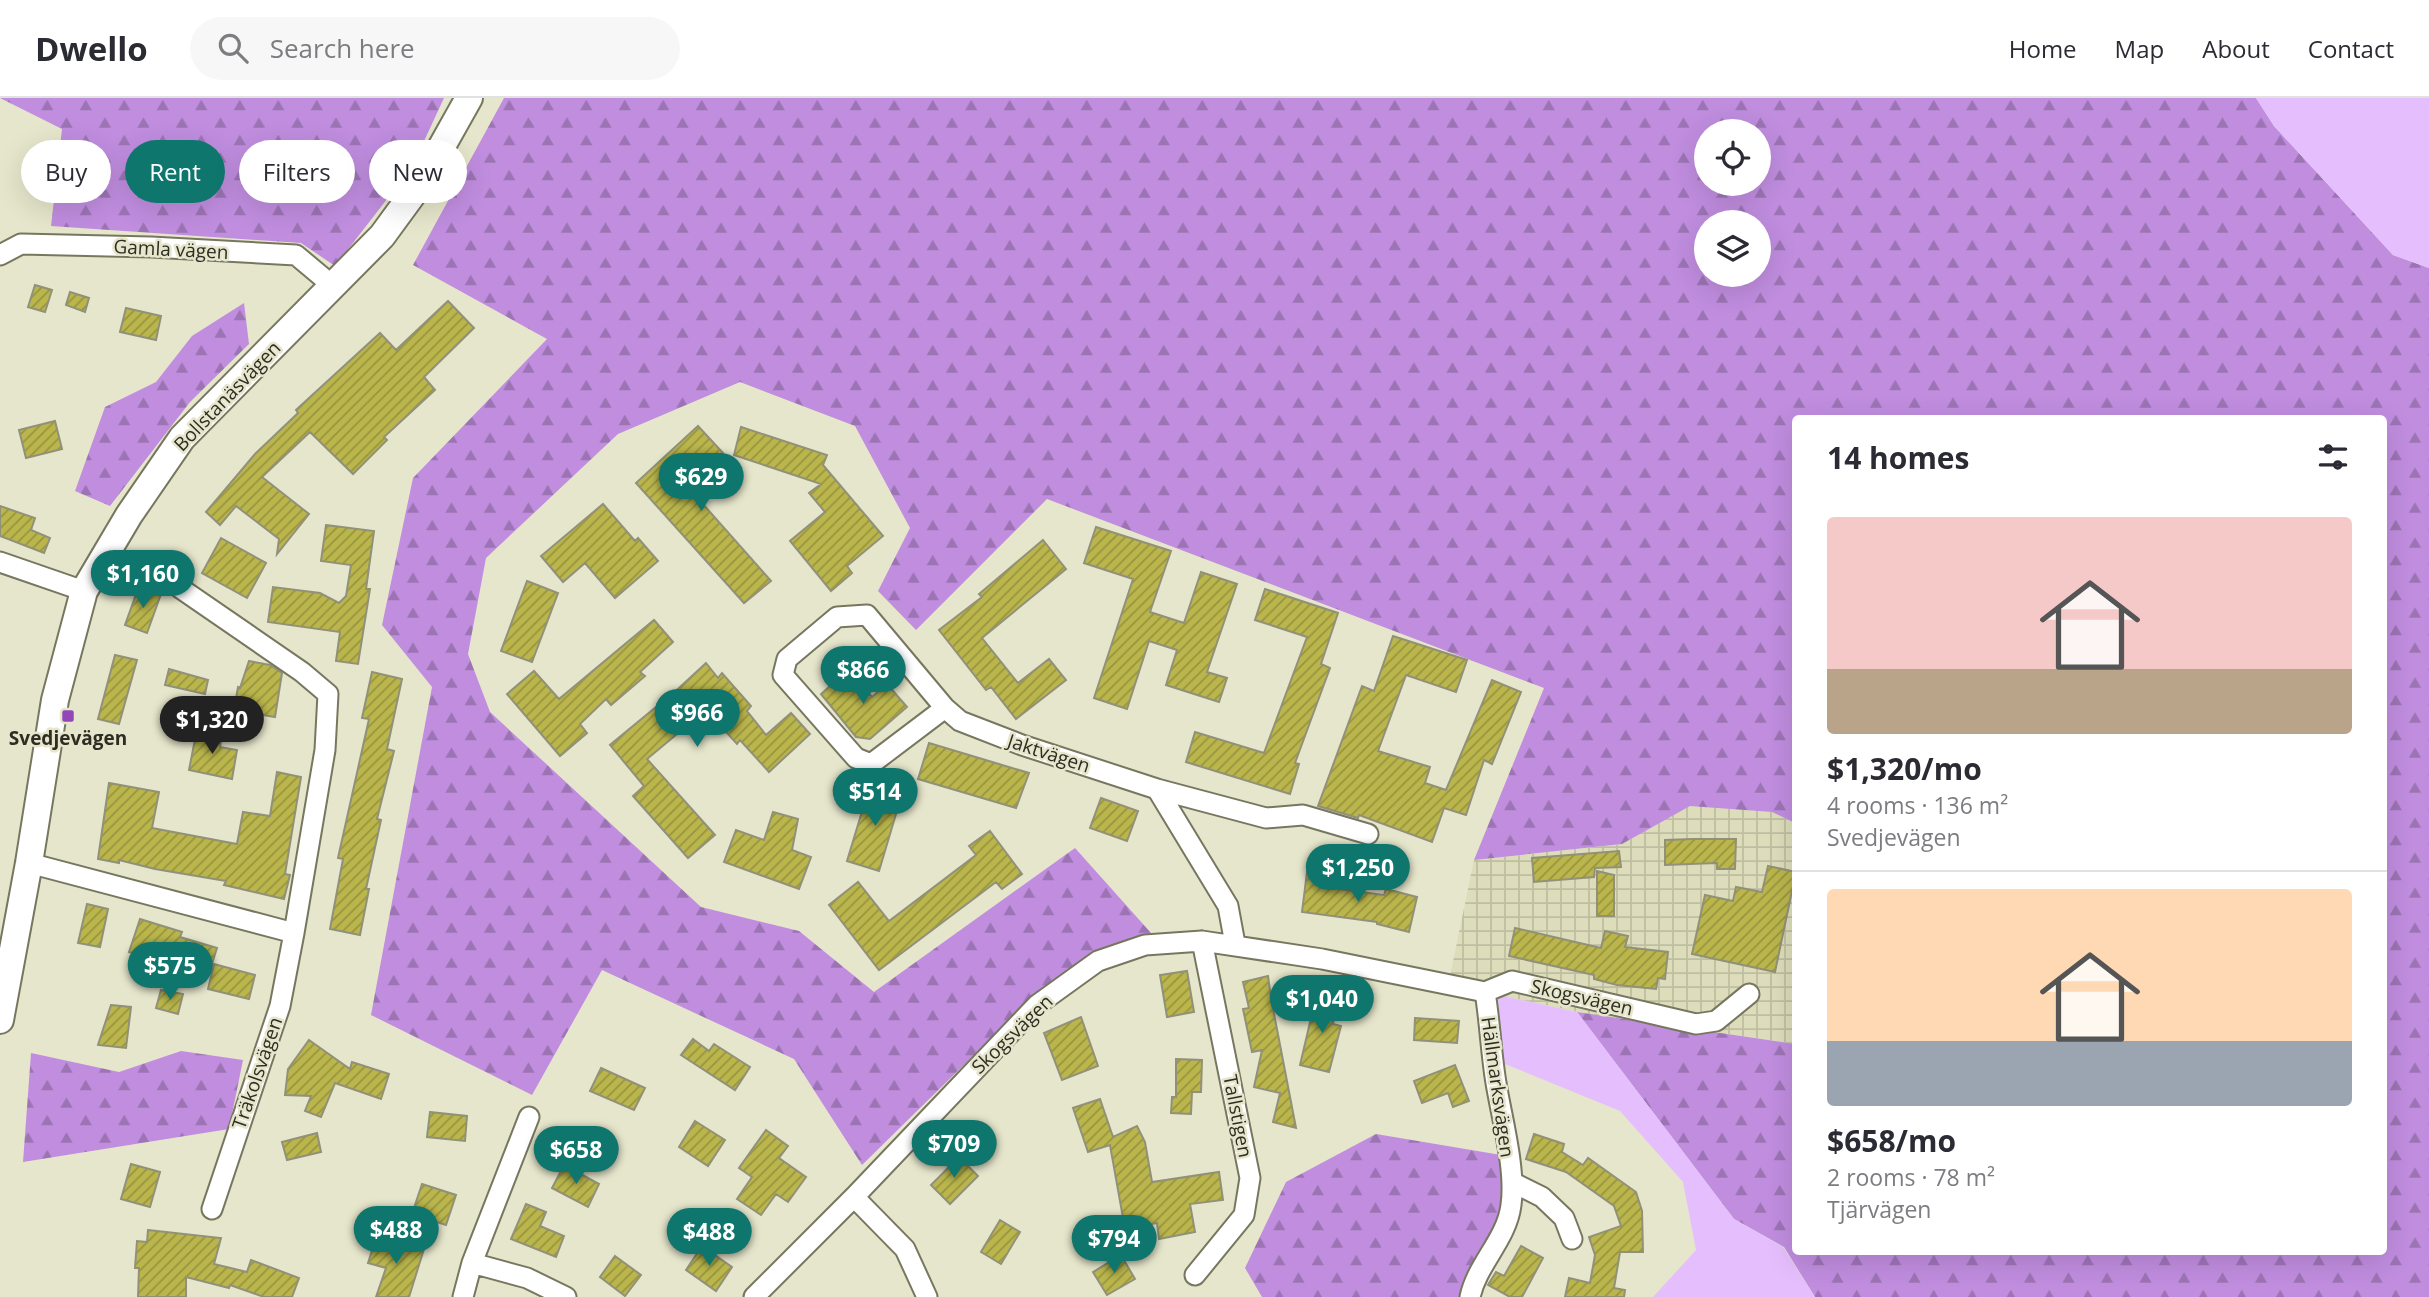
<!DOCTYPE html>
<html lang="en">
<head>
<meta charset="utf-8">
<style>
	body { margin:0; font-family:"Open Sans",sans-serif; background:#f7f7f7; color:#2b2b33; height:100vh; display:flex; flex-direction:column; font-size:26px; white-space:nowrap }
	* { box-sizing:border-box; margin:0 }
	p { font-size:23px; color:#7c7c81 }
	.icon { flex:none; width:38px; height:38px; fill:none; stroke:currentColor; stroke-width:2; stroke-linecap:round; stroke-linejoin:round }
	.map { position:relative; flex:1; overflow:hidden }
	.side { position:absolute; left:1792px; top:317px; width:595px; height:840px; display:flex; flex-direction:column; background:#fff; border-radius:7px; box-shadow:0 7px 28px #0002 }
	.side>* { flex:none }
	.hud { position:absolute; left:21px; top:42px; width:665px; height:63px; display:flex; gap:14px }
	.fabs { position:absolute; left:1694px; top:21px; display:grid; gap:14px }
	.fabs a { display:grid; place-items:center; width:77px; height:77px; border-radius:50%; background:#fff; box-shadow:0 7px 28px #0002; font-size:35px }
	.price { position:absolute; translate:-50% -60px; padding:0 16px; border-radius:24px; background:#0f766e; color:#fff; font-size:23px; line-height:46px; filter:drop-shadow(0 2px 4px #0008) }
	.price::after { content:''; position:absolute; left:50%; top:42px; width:21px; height:16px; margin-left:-10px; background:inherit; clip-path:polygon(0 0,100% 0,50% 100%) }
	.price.on { background:#222; color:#fff }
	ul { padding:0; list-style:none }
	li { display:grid; align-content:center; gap:14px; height:371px; padding:0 35px }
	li+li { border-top:2px solid #e1e1e2 }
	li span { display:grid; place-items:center; height:217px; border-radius:7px; color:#555 }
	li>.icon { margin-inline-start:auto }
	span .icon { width:126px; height:126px; fill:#fffc; stroke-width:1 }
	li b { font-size:30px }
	h2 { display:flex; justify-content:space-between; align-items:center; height:84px; padding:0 35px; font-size:30px }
	.pill { padding:0 24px; border-radius:32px; background:#fff; box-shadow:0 7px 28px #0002; font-size:24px; line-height:63px }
	.pill.on { background:#0f766e; color:#fff }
	header { display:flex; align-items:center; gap:42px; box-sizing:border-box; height:98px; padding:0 35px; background:#fff; border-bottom:2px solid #e1e1e2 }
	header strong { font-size:33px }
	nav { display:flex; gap:38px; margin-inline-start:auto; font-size:24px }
	.search { width:490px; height:63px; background:#f7f7f7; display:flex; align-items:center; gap:18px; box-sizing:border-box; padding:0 24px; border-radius:38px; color:#7c7c81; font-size:26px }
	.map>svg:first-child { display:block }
	.industrial { fill:url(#industrial-grid) }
	.forest { fill:url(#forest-firs); fill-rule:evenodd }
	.park { fill:#e5bffd }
	.building { fill:url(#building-hatch); stroke:#919179; stroke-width:2 }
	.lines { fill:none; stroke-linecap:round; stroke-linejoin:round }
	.street-casing { stroke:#777760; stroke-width:23 }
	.secondary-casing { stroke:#777760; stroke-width:30 }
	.street { stroke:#fff; stroke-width:19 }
	.secondary { stroke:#fff; stroke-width:26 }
	.poi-dot { fill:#9247b9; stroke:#e6e6cc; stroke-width:2.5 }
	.labels { text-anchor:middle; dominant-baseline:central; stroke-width:5; stroke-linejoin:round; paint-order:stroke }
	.street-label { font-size:19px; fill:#2d2d23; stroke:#e6e6cc }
	.poi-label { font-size:19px; font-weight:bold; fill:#2d2d23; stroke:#e6e6cc }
</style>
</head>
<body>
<header>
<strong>Dwello</strong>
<div class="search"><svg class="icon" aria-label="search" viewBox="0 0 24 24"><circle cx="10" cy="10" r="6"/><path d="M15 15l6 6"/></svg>Search here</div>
<nav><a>Home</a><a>Map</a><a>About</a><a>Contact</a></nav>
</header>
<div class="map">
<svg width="2429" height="1199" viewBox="0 0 2429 1199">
	<defs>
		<pattern id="industrial-grid" width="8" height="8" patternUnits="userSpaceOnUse" patternTransform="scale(1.75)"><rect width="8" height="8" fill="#ddb"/><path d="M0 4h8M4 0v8" fill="none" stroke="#bebea0"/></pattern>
		<pattern id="forest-firs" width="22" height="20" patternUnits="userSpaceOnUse" patternTransform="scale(1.75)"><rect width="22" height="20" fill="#c08ddf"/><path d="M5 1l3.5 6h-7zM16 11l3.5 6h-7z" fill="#9c74b4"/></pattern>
		<pattern id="building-hatch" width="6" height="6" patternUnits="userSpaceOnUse" patternTransform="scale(1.75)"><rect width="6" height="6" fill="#bab64c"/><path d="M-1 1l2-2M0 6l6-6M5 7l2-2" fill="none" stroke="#98943f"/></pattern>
	</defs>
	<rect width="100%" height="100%" fill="#e6e6cc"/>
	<path class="industrial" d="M1690,707L1772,714L1795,725V946L1577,914L1498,897L1450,878L1474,762L1622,746Z"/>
	<path class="forest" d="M0,0H444L412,69L335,168L301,145L51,128L62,31Z
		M504,0H2256L2274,28L2393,157L2429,170V1199H1815L1784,1149L1734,1121L1577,914L1795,946L1796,1153H2384V320H1796L1795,725L1772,714L1690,708L1622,746L1474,762L1544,590L1047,401L916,532L878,493L910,430L855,328L740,284L618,336L486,460L468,556L490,614L701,809L799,833L874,894L1075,750L1151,835L1096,853L1028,904L862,1067L794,961L602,872L532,997L371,917L432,589L382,527L413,380L547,241L413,167ZM1706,33H1759V86H1706ZM1706,124H1759V177H1706Z
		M244,205L249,246L190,304L110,408L75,393L105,309L156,284L192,238Z
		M181,953L243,962L229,1031L23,1064L31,955L119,974Z
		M1376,1036L1501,1057L1502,1115L1462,1199H1262L1245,1170L1286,1084Z"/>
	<path class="park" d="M2256,0H2429V170L2393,157L2274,28Z
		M1498,897L1577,914L1734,1121L1783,1149L1815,1199H1653L1696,1152L1683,1084L1620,1013L1500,964Z"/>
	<path class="building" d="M35,187L52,192L45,214L28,209Z
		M70,194L89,200L85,214L66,207Z
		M448,203L474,230L424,279L435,292L384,339L387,342L353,376L310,334L262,379L309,416L277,456L279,441L236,408L220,427L206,414L255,356L298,315L296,312L380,235L396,252Z
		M126,210L161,218L156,242L120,234Z
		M55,323L62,351L26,360L19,332Z
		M698,328L723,355L687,388L771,483L744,505L636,385Z
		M741,329L827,357L823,367L883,438L847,468L852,475L831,493L790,443L825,414L809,395L821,386L734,357Z
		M603,406L635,443L638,440L658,463L615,500L585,465L563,484L541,458Z
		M0,408L35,420L31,432L50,440L44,455L0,438Z
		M326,427L374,433L366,491H370L358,566L336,563L340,534L268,524L273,489L320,495L339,505L346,498L351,467L321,463Z
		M1096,429L1171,453L1150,514L1184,525L1201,474L1237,486L1207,574L1227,580L1219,604L1166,587L1177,552L1149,543L1127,611L1094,600L1133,481L1084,465Z
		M221,440L266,465L247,500L202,475Z
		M1043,442L1066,471L982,540L1018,585L1049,561L1066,582L1016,621L991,589L986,592L939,532L982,499L979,496Z
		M527,483L558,495L532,564L501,553Z
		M139,488L161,496L147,535L125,527Z
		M1265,491L1338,515L1321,566L1330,570L1295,665L1299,666L1290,696L1186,664L1195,634L1264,655L1307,539L1255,522Z
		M654,522L673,544L640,574L645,578L611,607L606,601L580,626L587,635L560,658L507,596L534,573L559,601Z
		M1393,538L1467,562L1456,594L1406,577L1378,653L1430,669L1425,685L1446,692L1492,582L1521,594L1492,666L1484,662L1466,717L1444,710L1432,744L1359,717L1358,720L1318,708L1362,588L1374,593Z
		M115,557L137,562L119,626L98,621Z
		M249,563L270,567L282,575L275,619L234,612L238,589L240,590Z
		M706,565L718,580L722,575L751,608L747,613L766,637L791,615L810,636L769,674L740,642L737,646L706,612L647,661L715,737L688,760L633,698L644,688L610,647L679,590Z
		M169,571L208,582L205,596L165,587Z
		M848,572L872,599L887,586L907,609L870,641L856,639L821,596Z
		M372,574L402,581L387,651L394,653L377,721L381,722L366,791H369L360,837L330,831L343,761L338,760L369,621L362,620Z
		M197,631L222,636L220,649L237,652L232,681L189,672Z
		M929,645L1029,675L1016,710L918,681Z
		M277,674L301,679L285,776L290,777L284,801L224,787L226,783L155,771L119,762V765L98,761L109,685L159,694L152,730L237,746L243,714L270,718Z
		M870,687L902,696L879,773L847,763Z
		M1101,700L1138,713L1127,743L1090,730Z
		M773,714L798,721L792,752L811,759L799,791L724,764L736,732L764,742Z
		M990,733L1022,776L1002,791L996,784L879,872L829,807L858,784L889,823L976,757L969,748Z
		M1693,741H1736L1735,771H1717V765L1665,767V742Z
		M1619,753L1621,769L1595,770L1594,779L1534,784L1532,760Z
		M1768,768L1796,774L1775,874L1692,856L1705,797L1733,803L1736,789L1762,794Z
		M1597,773L1614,777V818H1597Z
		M1307,774L1330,777L1329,790L1384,797L1386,791L1417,799L1409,834L1377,826V824L1302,814Z
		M87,806L108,811L100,849L78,845Z
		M140,821L182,834L180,839L217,850L211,869L174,858L170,868L129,854Z
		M1515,830L1601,850L1605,833L1628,838L1625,849L1668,854L1665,881L1658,880L1656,891L1617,887L1594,881V877L1509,858Z
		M214,866L255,877L249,901L208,891Z
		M1187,873L1194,914L1167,919L1160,877Z
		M1268,878L1271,900L1296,1030L1273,1024L1280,995L1254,989L1262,952L1252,954L1243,911L1249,910L1243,884Z
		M161,892L183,896L178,916L156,910Z
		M1321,892L1338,895L1333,926L1341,928L1329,974L1300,967L1311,920L1316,922Z
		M111,907L131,909L126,950L98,947Z
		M1081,919L1098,968L1062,982L1044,935Z
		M1415,920L1459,923L1457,945L1414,942Z
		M693,941L709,953L714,946L750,969L735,992L681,957Z
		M309,942L350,971L352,964L389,976L381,1001L335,985L321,1019L305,1013L311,998L285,997L288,971Z
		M1176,961L1202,962L1201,994H1192L1191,1016L1171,1015L1172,999H1176Z
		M1455,967L1469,1003L1453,1009L1448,995L1422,1005L1414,983Z
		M601,970L645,990L634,1012L590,993Z
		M1100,1001L1113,1039L1137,1028L1145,1044L1152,1084L1219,1074L1223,1102L1190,1106L1195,1134L1159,1141L1157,1125L1125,1131L1110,1047L1088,1054L1073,1010Z
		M430,1014L467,1018L465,1043L427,1039Z
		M695,1023L725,1042L708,1068L679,1049Z
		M766,1032L788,1048L779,1060L806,1079L788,1104L776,1096L761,1117L737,1101L752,1079L739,1070Z
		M317,1035L321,1054L287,1062L282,1044Z
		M1534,1036L1564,1046L1562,1054L1583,1067L1588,1060L1636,1094L1642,1113L1643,1154H1620L1614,1190L1625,1192L1624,1199H1565L1569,1180L1590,1185L1595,1157L1589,1139L1621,1128L1614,1108L1566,1074L1526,1061Z
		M554,1039L570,1047L561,1068L544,1060Z
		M959,1059L978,1078L950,1106L931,1087Z
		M131,1066L160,1074L150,1109L121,1101Z
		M564,1067L599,1086L588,1109L552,1090Z
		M422,1086L456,1097L446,1127L412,1116Z
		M526,1106L546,1114L540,1128L564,1138L556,1159L511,1141Z
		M1000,1122L1020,1134L1001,1166L981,1154Z
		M148,1132L221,1140L214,1166L247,1174L251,1162L299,1180L292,1199H264L230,1187L229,1190L186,1179V1199H138L139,1170H135L137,1143L147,1144Z
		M377,1137L424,1151L409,1199H376L386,1170L368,1165Z
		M702,1148L732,1169L716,1193L686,1172Z
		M1521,1148L1543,1160L1522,1199H1510L1488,1187L1496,1174L1504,1178Z
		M1121,1157L1135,1181L1107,1197L1093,1174Z
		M615,1158L641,1177L625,1198L600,1179Z"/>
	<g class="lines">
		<defs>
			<path id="street" d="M0,157L21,146L151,149L296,157L333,188
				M0,464L84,493
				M945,610L871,666L856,660L783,577L787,561L837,519L867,517L945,610L960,623L1022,647L1157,691L1228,808L1235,846
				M1157,691L1266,720L1303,717L1368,736
				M29,765L294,835L325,652L328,596L302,574L180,490
				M1512,1084L1542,1099L1564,1120L1572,1141
				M854,1099L905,1151L927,1199
				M212,1111L280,908L294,835
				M472,1165L529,1019
				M1195,1177L1244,1117L1250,1080L1202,843
				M463,1199L472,1165L527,1180L566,1199
				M754,1199L854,1099L1037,907L1098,863L1145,847L1202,843L1322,861L1485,894L1512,883L1696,926L1716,923L1749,896
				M1470,1199C1477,1166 1507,1141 1511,1107C1516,1072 1502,1021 1496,985C1491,955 1490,924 1485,894"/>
			<path id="secondary" d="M0,922L29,765L55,602L84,493L129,417L182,340L382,138L423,82L469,0"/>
		</defs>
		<use href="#street" class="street-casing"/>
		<use href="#secondary" class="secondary-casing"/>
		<use href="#street" class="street"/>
		<use href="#secondary" class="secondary"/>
	</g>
	<rect class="poi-dot" x="61" y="611" width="14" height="14" rx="3.5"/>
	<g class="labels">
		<g class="street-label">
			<text transform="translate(171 151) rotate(3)">Gamla vägen</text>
			<text transform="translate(227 298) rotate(-46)">Bollstanäsvägen</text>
			<text transform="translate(1049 655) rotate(18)">Jaktvägen</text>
			<text transform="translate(1582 899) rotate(13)">Skogsvägen</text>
			<text transform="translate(1012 936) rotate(-44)">Skogsvägen</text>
			<text transform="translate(257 975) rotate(-71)">Träkolsvägen</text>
			<text transform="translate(1498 989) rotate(82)">Hällmarksvägen</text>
			<text transform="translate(1238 1018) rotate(79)">Tallstigen</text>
		</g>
		<g class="poi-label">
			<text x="68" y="640">Svedjevägen</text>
		</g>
	</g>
</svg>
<div class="fabs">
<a><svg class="icon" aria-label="locate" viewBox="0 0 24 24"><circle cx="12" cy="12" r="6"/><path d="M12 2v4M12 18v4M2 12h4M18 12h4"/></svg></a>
<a><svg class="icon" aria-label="layers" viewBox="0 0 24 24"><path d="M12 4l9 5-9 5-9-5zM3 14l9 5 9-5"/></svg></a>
</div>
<b class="price" style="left:701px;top:415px">$629</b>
<b class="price" style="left:143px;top:512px">$1,160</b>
<b class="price" style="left:863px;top:608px">$866</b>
<b class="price" style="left:697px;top:651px">$966</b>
<b class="price on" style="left:212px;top:658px">$1,320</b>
<b class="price" style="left:875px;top:730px">$514</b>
<b class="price" style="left:1358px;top:806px">$1,250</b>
<b class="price" style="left:170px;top:904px">$575</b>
<b class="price" style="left:1322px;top:937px">$1,040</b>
<b class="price" style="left:954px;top:1082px">$709</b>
<b class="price" style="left:576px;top:1088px">$658</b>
<b class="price" style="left:396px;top:1168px">$488</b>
<b class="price" style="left:709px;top:1170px">$488</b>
<b class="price" style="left:1114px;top:1177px">$794</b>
<div class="hud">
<a class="pill">Buy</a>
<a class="pill on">Rent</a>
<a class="pill">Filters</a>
<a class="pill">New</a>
</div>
<section class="side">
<h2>14 homes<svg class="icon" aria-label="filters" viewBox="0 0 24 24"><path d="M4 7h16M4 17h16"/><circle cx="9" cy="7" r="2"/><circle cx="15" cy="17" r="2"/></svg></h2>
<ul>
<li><span style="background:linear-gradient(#f6c9c9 70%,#b9a48a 0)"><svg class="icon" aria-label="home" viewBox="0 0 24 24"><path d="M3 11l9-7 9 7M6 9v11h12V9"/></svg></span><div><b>$1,320/mo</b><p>4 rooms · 136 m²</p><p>Svedjevägen</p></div></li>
<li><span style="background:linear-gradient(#ffd9b3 70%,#9aa5b1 0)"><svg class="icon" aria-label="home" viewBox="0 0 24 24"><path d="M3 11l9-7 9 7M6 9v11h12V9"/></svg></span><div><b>$658/mo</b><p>2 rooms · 78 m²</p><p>Tjärvägen</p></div></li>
</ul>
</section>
</div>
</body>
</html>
